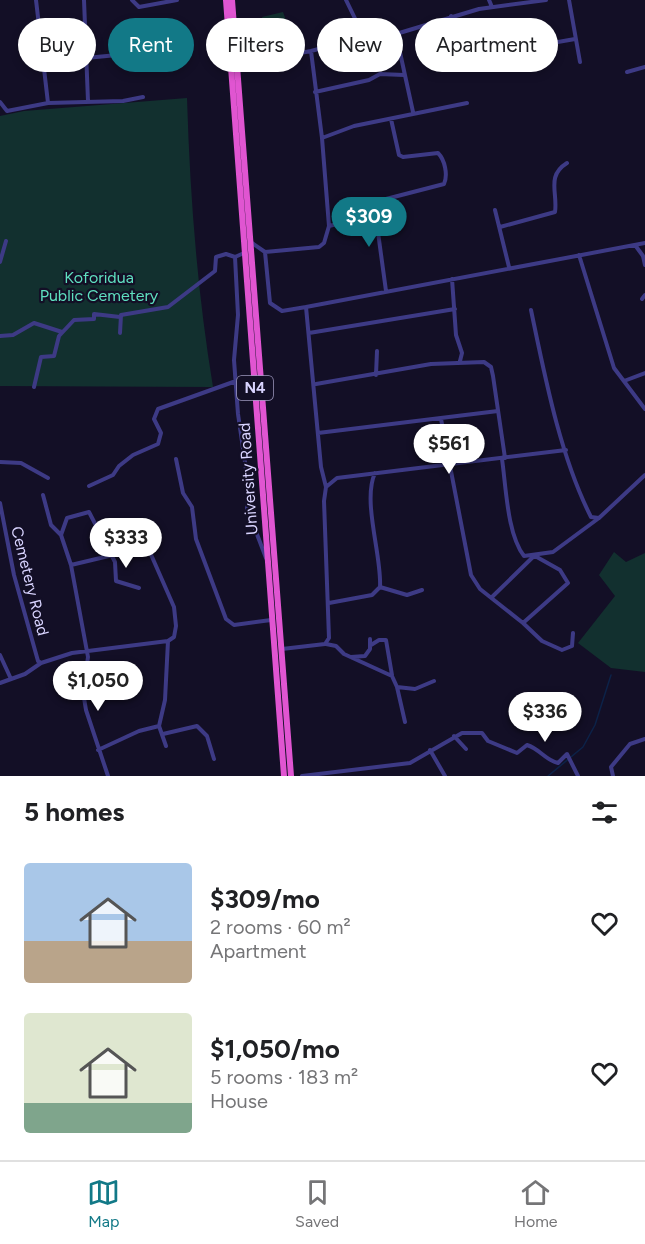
<!DOCTYPE html>
<html lang="en">
<head>
<meta charset="utf-8">
<style>
	body { margin:0; font-family:Figtree,sans-serif; background:#f6f6f6; color:#202124; height:100vh; display:flex; flex-direction:column; font-size:22px; white-space:nowrap }
	* { box-sizing:border-box; margin:0 }
	p { font-size:20px; color:#757577 }
	.icon { flex:none; width:33px; height:33px; fill:none; stroke:currentColor; stroke-width:2; stroke-linecap:round; stroke-linejoin:round }
	.map { position:relative; height:776px; overflow:hidden }
	.sheet { display:flex; flex-direction:column; background:#fff; flex:1 }
	.sheet>* { flex:none }
	.banner { position:absolute; left:18px; top:18px; width:609px; height:54px; display:flex; gap:12px }
	.price { position:absolute; translate:-50% -51px; padding:0 14px; border-radius:21px; background:#fff; color:#222; font-size:20px; line-height:39px; filter:drop-shadow(0 2px 3px #0008) }
	.price::after { content:''; position:absolute; left:50%; top:36px; width:18px; height:14px; margin-left:-9px; background:inherit; clip-path:polygon(0 0,100% 0,50% 100%) }
	.price.on { background:#127987; color:#fff }
	ul { padding:0; list-style:none }
	li { display:flex; align-items:center; gap:18px; height:150px; padding:0 24px }
	li span { display:grid; place-items:center; flex:none; width:168px; height:120px; border-radius:6px; color:#555 }
	li>.icon { margin-inline-start:auto }
	span .icon { width:72px; height:72px; fill:#fffc; stroke-width:1 }
	li b { font-size:26px }
	h2 { display:flex; justify-content:space-between; align-items:center; height:72px; padding:0 24px; font-size:26px }
	.tag { padding:0 21px; border-radius:27px; background:#fff; box-shadow:0 3px 9px #0003; font-size:21px; line-height:54px }
	.tag.on { background:#127987; color:#fff }
	.tabs { display:flex; justify-content:space-around; align-items:center; height:84px; border-top:2px solid #e0e0e0; background:#fff; font-size:16px; color:#757577 }
	.tabs a { display:grid; justify-items:center; gap:3px }
	.tabs .on { color:#127987 }
	.map>svg:first-child { display:block }
	.green { fill:#12302f }
	.lines { fill:none; stroke-linecap:round; stroke-linejoin:round }
	.stream { stroke:#0c2248; stroke-width:1.5 }
	.minor { stroke:#3d3a85; stroke-width:4 }
	.trunk { stroke:#e055d1; stroke-width:6 }
	.labels { text-anchor:middle; dominant-baseline:central; stroke-width:4.5; stroke-linejoin:round; paint-order:stroke }
	.shield { fill:#130f26; stroke:#9e99be; stroke-width:1.5 }
	.shield-label { font-size:15px; font-weight:bold; fill:#d9d4ff }
	.park-label { font-size:16px; fill:#5fe0c0; stroke:#130f26 }
	.street-label { font-size:16px; fill:#d9d4ff; stroke:#130f26 }
</style>
</head>
<body>
<div class="map">
<svg width="645" height="776" viewBox="0 0 645 776">
	<rect width="100%" height="100%" fill="#130f26"/>
	<path class="green" d="M283,12L291,34L268,44L262,17Z
		M187,98C190,195 197,290 213,387L0,386V116L24,111Z
		M614,552L626,562L645,553V672L611,668L578,643L615,596L599,575Z"/>
	<g class="lines">
		<path class="stream" d="M548,776L583,747L595,725L611,675"/>
		<path class="minor" d="M36,0L48,103
			M84,0L88,101
			M132,0L139,7L177,0
			M346,0L364,37
			M489,0L492,7
			M569,0L580,62
			M451,16L460,38
			M396,34L413,112
			M311,51L322,138L329,226
			M490,54L575,39
			M86,58L190,48
			M237,65L311,51L364,37L396,34L479,9L546,0
			M627,72L645,67
			M315,92L369,80L380,74L404,75
			M0,102L7,111L48,103L123,101L143,97
			M322,138L354,126L467,103
			M374,203L386,291
			M495,210L509,267
			M500,227L555,212C558,193 546,176 567,163
			M252,243L265,252L270,303L282,311L306,307
			M635,245L643,256L645,265
			M265,252L319,247L324,243L329,226L337,224L359,206L444,184C448,175 445,160 438,153L403,157L399,155L391,119
			M579,255L614,368L645,409
			M235,257L238,315L234,360L238,414L249,490L247,508L266,558
			M0,262L6,241
			M452,279L456,335L462,353L460,361
			M642,299L645,295
			M531,310C545,377 560,456 591,517L599,518L645,475
			M120,333L121,315L168,307L215,271L216,257L226,254L235,257L244,253
			M309,333L455,309
			M0,336L13,335L34,323L62,332
			M376,375L377,351
			M624,381L645,373
			M316,384L431,364L484,362L491,367L493,376L505,458
			M34,387L41,357L54,356L59,336L74,320L94,319V314L120,317
			M441,419L471,575L480,589L523,623L568,583L560,570L535,556
			M318,433L498,411
			M176,459L183,493L192,507L196,539L226,619L234,625L271,620
			M502,459C506,486 507,534 524,556L553,552L599,518
			M0,462L21,463L48,478
			M89,486L113,475L119,466L133,455L158,444L161,433L154,419L158,409L236,381
			M326,487L337,478L566,450
			M43,495L51,525L61,535L71,565
			M0,503L14,575L38,661L41,663
			M61,535L67,518L89,512L115,562L116,581L139,588
			M380,587L407,595L422,590
			M492,597L534,556
			M329,603L372,595L380,587C382,556 362,501 375,473
			M523,623L542,641L562,650L572,646L573,633
			M326,644L336,646L344,654L392,676L397,687L415,689L434,681
			M371,645L379,640H386L392,675
			M282,649L325,644L329,638L324,501L326,487L321,467L306,307L645,243
			M0,655L11,679
			M351,657L365,656L370,649V639
			M0,683L25,674L41,663L72,653L168,641L165,700L159,726L139,731L98,750
			M397,687L405,722
			M159,726L166,746
			M163,734L197,726L207,736L214,759
			M454,736L466,749
			M430,750L445,776
			M108,776L86,710L83,692L88,657L71,565L134,550H149L174,607L176,626L174,637L168,641
			M302,776L410,763L462,733H482L488,741L517,753L527,745C540,749 545,760 558,763L567,754L578,776
			M613,776L611,767L630,744L645,739"/>
		<path class="trunk" d="M226,0L284,776
			M232,0L291,776"/>
	</g>
	<g class="labels">
		<rect class="shield" x="237" y="376" width="36" height="24" rx="4.5"/>
		<g class="shield-label">
			<text x="255" y="388">N4</text>
		</g>
		<g class="park-label">
			<text x="99" y="277">Koforidua<tspan x="99" dy="18">Public Cemetery</tspan></text>
		</g>
		<g class="street-label">
			<text transform="translate(248 479) rotate(-94)">University Road</text>
			<text transform="translate(30 581) rotate(76)">Cemetery Road</text>
		</g>
	</g>
</svg>
<b class="price on" style="left:369px;top:248px">$309</b>
<b class="price" style="left:449px;top:475px">$561</b>
<b class="price" style="left:126px;top:569px">$333</b>
<b class="price" style="left:98px;top:712px">$1,050</b>
<b class="price" style="left:545px;top:743px">$336</b>
<div class="banner">
<a class="tag">Buy</a>
<a class="tag on">Rent</a>
<a class="tag">Filters</a>
<a class="tag">New</a>
<a class="tag">Apartment</a>
</div>
</div>
<section class="sheet">
<h2>5 homes<svg class="icon" aria-label="filters" viewBox="0 0 24 24"><path d="M4 7h16M4 17h16"/><circle cx="9" cy="7" r="2"/><circle cx="15" cy="17" r="2"/></svg></h2>
<ul>
<li><span style="background:linear-gradient(#a9c7e8 65%,#b9a48a 0)"><svg class="icon" aria-label="home" viewBox="0 0 24 24"><path d="M3 11l9-7 9 7M6 9v11h12V9"/></svg></span><div><b>$309/mo</b><p>2 rooms · 60 m²</p><p>Apartment</p></div><svg class="icon" aria-label="heart" viewBox="0 0 24 24"><path d="M12 20l-8-8c-3-5 5-10 8-4 3-6 11-1 8 4z"/></svg></li>
<li><span style="background:linear-gradient(#dfe7d0 75%,#7fa58c 0)"><svg class="icon" aria-label="home" viewBox="0 0 24 24"><path d="M3 11l9-7 9 7M6 9v11h12V9"/></svg></span><div><b>$1,050/mo</b><p>5 rooms · 183 m²</p><p>House</p></div><svg class="icon" aria-label="heart" viewBox="0 0 24 24"><path d="M12 20l-8-8c-3-5 5-10 8-4 3-6 11-1 8 4z"/></svg></li>
</ul>
</section>
<nav class="tabs">
<a class="on"><svg class="icon" aria-label="map" viewBox="0 0 24 24"><path d="M3 6l6-2 6 2 6-2v14l-6 2-6-2-6 2zM9 4v14M15 6v14"/></svg>Map</a>
<a><svg class="icon" aria-label="saved" viewBox="0 0 24 24"><path d="M7 4h10v16l-5-4-5 4z"/></svg>Saved</a>
<a><svg class="icon" aria-label="home" viewBox="0 0 24 24"><path d="M3 11l9-7 9 7M6 9v11h12V9"/></svg>Home</a>
</nav>
</body>
</html>
